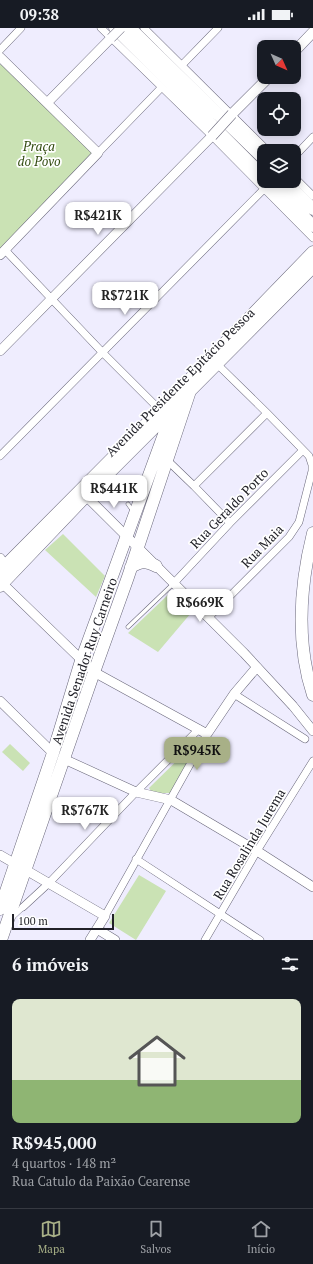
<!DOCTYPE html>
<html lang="pt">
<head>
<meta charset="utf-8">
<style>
	body { margin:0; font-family:"PT Serif",serif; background:#242831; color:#f1f3f6; height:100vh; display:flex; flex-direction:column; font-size:15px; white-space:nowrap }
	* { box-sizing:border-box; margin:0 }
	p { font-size:13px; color:#9ea1a6 }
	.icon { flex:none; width:22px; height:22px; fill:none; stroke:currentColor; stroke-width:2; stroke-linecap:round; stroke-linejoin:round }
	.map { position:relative; height:912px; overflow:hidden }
	.details { display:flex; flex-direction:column; background:#171b24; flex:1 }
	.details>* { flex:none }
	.needle { width:26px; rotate:135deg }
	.tools { position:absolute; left:257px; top:12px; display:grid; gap:8px }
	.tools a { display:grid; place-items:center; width:44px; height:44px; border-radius:8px; background:#171b24; box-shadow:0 2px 10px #0003; font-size:20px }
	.scale { position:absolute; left:12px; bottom:10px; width:102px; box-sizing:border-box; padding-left:4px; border:2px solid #212128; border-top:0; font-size:11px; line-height:14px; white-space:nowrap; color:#212128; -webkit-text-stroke:3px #fff; paint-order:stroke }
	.price { position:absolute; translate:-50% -34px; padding:0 9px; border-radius:8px; background:#fff; color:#222; font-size:13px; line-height:26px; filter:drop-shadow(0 1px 2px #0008) }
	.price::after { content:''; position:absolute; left:50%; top:24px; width:12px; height:9px; margin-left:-6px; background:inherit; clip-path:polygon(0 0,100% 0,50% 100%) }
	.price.current { background:#a8b087; color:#111 }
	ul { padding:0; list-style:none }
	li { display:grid; align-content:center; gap:8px; height:212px; padding:0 12px }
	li+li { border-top:1px solid #363941 }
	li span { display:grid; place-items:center; height:124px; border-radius:8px; color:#555 }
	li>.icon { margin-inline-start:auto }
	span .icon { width:72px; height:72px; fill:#fffc; stroke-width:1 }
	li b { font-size:17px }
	h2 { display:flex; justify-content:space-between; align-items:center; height:48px; padding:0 12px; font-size:17px }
	.status { display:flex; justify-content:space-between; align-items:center; height:28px; padding:0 20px; background:#171b24; direction:ltr }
	.status svg { height:11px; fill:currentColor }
	.menu { display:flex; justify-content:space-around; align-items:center; height:56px; border-top:1px solid #363941; background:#171b24; font-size:11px; color:#9ea1a6 }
	.menu a { display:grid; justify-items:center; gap:2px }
	.menu .current { color:#a8b087 }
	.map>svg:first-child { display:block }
	.green { fill:#cae2b4 }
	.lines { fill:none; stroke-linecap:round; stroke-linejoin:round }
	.service-casing { stroke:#69677a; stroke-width:4.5 }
	.pedestrian-casing { stroke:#69677a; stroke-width:6 }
	.minor-casing { stroke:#69677a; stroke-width:8 }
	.tertiary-casing { stroke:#69677a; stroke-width:10 }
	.secondary-casing { stroke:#69677a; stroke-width:11 }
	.primary-casing { stroke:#69677a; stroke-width:13 }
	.trunk-casing { stroke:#69677a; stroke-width:13 }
	.service { stroke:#fff; stroke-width:3.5 }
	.pedestrian { stroke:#fff; stroke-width:5.5 }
	.minor { stroke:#fff; stroke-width:7 }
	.tertiary { stroke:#fff; stroke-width:9 }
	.secondary { stroke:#fff; stroke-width:10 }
	.primary { stroke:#fff; stroke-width:12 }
	.trunk { stroke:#fff; stroke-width:12 }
	.tertiary-bridge-casing { stroke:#69677a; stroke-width:10; stroke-linecap:butt }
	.secondary-bridge-casing { stroke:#69677a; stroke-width:11; stroke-linecap:butt }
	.tertiary-bridge { stroke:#fff; stroke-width:9 }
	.secondary-bridge { stroke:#fff; stroke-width:10 }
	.labels { text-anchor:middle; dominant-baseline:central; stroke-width:3.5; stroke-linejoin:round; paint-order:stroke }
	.park-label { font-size:13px; font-style:italic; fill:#324b10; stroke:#fff }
	.street-label { font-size:13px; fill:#212128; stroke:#fff }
</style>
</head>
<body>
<div class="status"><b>09:38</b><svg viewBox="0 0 49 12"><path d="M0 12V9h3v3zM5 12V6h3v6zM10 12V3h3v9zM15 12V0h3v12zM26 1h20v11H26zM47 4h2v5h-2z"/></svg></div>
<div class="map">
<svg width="313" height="912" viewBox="0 0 313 912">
	<rect width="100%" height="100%" fill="#efedfe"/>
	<path class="green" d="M3,34L95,126L0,221V37Z
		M63,506L105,548L96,569L45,522Z
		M171,564L191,585L158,624L128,605Z
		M200,710L172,765H152L149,760Z
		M10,716L30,735L23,743L2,724Z
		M139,847L166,863L136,912L109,895Z"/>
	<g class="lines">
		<defs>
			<path id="service" d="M105,453L119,465
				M128,476L133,483
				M128,599L173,556"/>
			<path id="pedestrian" d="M11,890L23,879"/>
			<path id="minor" d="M101,0L212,108L313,210
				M144,0L268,123
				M0,22L21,0
				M182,37L218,0
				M98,125L161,60
				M294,129L313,109
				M294,149L313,168
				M5,222L103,325L160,382
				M0,428L264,161
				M167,432L194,458L230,495
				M194,458L267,385
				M174,555L230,495L303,422
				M209,589L289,509L299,494L312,443V437L309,428L267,385L217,336
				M234,666L305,711
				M136,831L260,912
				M23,879L49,855L136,764L199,701
				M105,888L207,706
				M205,912L257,823L313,733"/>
			<path id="tertiary" d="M0,29L98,125L0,227
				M47,75L111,10
				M0,323L212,108
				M86,468L244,625L293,678L313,703
				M0,530L6,538L2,553L3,556L94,644L207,706L234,666L257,639
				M0,673L53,725
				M64,731L136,764L171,772L257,823L313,859
				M0,827L105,888L90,912
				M97,901L115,912"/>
			<path id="secondary" d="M294,24L313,4
				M232,86L269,49"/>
			<path id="primary" d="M185,368L313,239
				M131,539C142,533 145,533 156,538
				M0,543L160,382L313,224
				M0,558L86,468L171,383
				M0,881L53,725L81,633L174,379L176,365
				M1,912L94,644L128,549L190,363"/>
			<path id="trunk" d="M115,0L264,149
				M130,0L264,131
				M268,153L313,198
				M285,153L313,181
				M313,505C300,557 296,615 313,667"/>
		</defs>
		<use href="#service" class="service-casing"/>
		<use href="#pedestrian" class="pedestrian-casing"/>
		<use href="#minor" class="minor-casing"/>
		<use href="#tertiary" class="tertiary-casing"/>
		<use href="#secondary" class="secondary-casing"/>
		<use href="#primary" class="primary-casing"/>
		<use href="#trunk" class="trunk-casing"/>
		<use href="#service" class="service"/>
		<use href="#pedestrian" class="pedestrian"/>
		<use href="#minor" class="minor"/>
		<use href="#tertiary" class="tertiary"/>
		<use href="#secondary" class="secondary"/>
		<use href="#primary" class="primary"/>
		<use href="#trunk" class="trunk"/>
		<defs>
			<path id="tertiary-bridge" d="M111,10L121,0"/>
			<path id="secondary-bridge" d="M212,108L232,86"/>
		</defs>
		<use href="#tertiary-bridge" class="tertiary-bridge-casing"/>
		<use href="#secondary-bridge" class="secondary-bridge-casing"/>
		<use href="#tertiary-bridge" class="tertiary-bridge"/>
		<use href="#secondary-bridge" class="secondary-bridge"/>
	</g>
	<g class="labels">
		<g class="park-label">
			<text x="39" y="118">Praça<tspan x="39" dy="15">do Povo</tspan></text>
		</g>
		<g class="street-label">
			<text transform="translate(180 354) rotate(-45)">Avenida Presidente Epitácio Pessoa</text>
			<text transform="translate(229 480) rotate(-46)">Rua Geraldo Porto</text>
			<text transform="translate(262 518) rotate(-46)">Rua Maia</text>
			<text transform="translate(84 633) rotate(-71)">Avenida Senador Ruy Carneiro</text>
			<text transform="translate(249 816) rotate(-59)">Rua Rosalinda Jurema</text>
		</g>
	</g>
</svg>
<div class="tools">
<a><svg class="needle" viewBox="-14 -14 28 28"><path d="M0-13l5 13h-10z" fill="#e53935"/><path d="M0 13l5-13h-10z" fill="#9ea1a6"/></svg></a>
<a><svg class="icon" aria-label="locate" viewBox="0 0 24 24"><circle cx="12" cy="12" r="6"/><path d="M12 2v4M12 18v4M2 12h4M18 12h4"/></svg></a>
<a><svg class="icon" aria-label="layers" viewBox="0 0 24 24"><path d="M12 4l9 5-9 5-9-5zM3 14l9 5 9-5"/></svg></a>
</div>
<div class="scale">100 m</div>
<b class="price" style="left:98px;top:208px">R$421K</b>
<b class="price" style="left:125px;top:288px">R$721K</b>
<b class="price" style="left:114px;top:481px">R$441K</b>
<b class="price" style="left:200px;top:595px">R$669K</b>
<b class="price current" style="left:197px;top:743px">R$945K</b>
<b class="price" style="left:85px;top:803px">R$767K</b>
</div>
<section class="details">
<h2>6 imóveis<svg class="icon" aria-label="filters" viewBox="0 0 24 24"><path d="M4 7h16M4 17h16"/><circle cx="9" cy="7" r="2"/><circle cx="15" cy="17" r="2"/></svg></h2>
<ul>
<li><span style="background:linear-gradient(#dfe7d0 65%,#8fb573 0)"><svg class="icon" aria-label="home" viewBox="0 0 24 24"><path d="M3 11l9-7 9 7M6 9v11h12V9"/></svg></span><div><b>R$945,000</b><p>4 quartos · 148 m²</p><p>Rua Catulo da Paixão Cearense</p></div></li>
</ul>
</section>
<nav class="menu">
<a class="current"><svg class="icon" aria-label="map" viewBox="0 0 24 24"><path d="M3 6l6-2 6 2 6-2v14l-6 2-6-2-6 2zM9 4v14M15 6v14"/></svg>Mapa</a>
<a><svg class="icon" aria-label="saved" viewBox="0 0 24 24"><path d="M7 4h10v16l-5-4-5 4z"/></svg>Salvos</a>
<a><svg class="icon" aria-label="home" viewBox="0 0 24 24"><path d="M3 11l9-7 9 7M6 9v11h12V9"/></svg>Início</a>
</nav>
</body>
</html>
